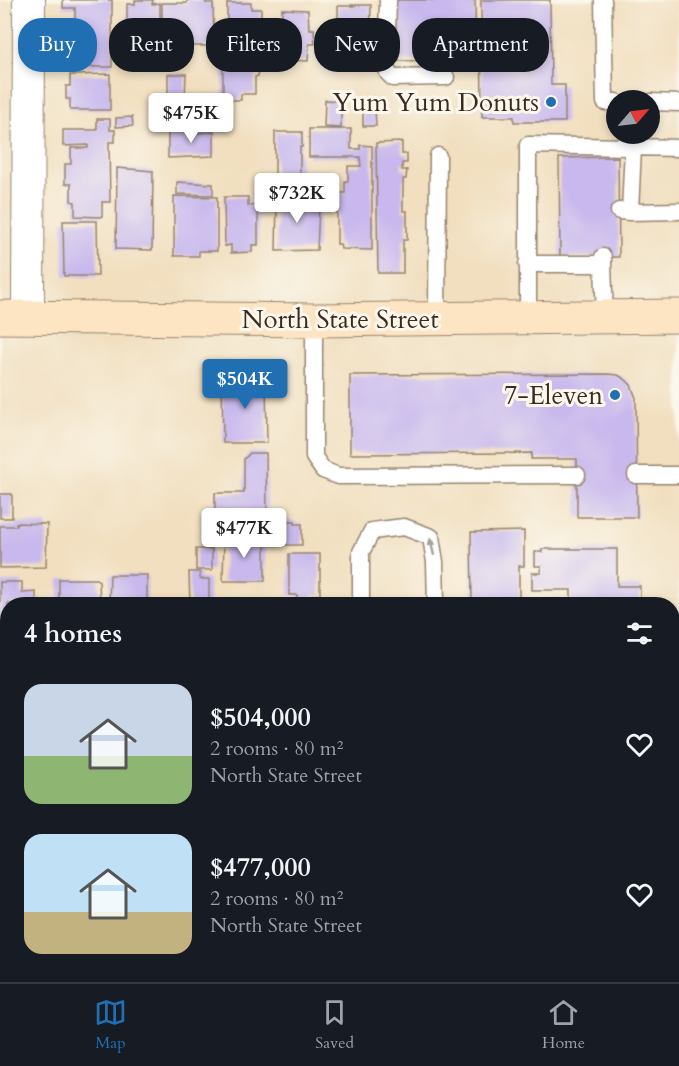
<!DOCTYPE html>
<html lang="en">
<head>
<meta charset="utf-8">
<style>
	body { margin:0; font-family:Cardo,serif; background:#20242c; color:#f1f3f6; height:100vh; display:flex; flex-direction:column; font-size:22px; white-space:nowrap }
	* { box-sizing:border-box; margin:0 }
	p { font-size:20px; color:#9ea1a6 }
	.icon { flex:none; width:33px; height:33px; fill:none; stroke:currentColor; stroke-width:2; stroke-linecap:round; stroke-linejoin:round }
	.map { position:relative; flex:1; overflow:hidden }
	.side { position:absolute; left:0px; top:597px; width:680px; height:386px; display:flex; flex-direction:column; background:#171b24; border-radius:24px 24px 0 0; box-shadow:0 3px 9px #0003 }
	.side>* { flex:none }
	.banner { position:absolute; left:18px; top:18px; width:644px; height:54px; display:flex; gap:12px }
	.needle { width:39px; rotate:62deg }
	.buttons { position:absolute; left:606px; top:90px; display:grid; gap:12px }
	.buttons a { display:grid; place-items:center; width:54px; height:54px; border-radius:50%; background:#171b24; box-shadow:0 3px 9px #0003; font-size:30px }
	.price { position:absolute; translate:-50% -51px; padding:0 14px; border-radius:6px; background:#fff; color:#222; font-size:20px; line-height:39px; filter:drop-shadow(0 2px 3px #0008) }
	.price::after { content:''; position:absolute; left:50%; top:36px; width:18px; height:14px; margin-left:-9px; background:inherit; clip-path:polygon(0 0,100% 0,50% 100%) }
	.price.on { background:#1f6fb2; color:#fff }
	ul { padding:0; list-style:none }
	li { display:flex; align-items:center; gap:18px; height:150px; padding:0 24px }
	li span { display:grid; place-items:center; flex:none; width:168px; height:120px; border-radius:18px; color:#555 }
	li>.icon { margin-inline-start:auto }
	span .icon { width:72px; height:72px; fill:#fffc; stroke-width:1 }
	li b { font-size:26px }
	h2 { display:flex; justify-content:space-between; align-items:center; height:72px; padding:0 24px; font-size:26px }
	.chip { padding:0 21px; border-radius:24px; background:#171b24; box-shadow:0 3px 9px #0003; font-size:21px; line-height:54px }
	.chip.on { background:#1f6fb2; color:#fff }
	.menu { display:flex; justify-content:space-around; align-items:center; height:84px; border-top:2px solid #363941; background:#171b24; font-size:16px; color:#9ea1a6 }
	.menu a { display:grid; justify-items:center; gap:3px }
	.menu .on { color:#1f6fb2 }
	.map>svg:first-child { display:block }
	.building { fill:#c8b8ed }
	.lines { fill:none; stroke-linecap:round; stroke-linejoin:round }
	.service-casing { stroke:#96846e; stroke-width:19 }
	.minor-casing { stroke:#96846e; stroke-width:34 }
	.secondary-casing { stroke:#96846e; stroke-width:35 }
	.path { stroke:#96846e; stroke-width:4; stroke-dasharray:4.5 4.5; stroke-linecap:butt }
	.service { stroke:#fff; stroke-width:16 }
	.minor { stroke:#fff; stroke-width:32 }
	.secondary { stroke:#fde5c4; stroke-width:33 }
	.oneway { fill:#a79f9a }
	.poi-dot { fill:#1f6fb2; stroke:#fbf7ec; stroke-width:2 }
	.labels { text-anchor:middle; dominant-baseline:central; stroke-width:6; stroke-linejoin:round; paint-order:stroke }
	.poi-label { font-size:26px; fill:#3b2a1e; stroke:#fbf7ec; text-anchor:end }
	.street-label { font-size:26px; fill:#3b2a1e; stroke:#fbf7ec }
</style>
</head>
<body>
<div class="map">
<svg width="679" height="982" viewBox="0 0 679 982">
	<rect width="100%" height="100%" fill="#fbf7ec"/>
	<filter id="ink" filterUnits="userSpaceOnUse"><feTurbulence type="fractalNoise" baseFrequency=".0167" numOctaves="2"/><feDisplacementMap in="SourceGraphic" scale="12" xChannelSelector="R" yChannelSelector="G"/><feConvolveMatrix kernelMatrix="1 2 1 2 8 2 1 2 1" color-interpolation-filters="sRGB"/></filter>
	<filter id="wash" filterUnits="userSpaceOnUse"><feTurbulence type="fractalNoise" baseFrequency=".008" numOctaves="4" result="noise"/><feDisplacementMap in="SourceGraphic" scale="24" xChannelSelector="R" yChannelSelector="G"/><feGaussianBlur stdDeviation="1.35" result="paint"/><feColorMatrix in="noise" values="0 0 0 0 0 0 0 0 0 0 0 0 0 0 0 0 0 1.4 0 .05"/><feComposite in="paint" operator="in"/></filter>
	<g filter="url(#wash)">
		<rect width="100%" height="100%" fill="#f1dfbf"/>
		<g id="blocks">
			<path class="building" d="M63,0H112V67H87V36H75V8H63Z
				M135,0H153L152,4L160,3V47H127V4H135Z
				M187,0H205L206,3H213L214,46H162V3H187Z
				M394,0H475L476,60L394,61Z
				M481,0H550L551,85H565V122H514V117H482Z
				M227,3H251V9H261V45H255V68H259L258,76L255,77V94H241V100H223V42L227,43Z
				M352,5H371L370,49L338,51V6H353Z
				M282,9L308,10L309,29H314L315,44H309L308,61L288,60V56H282Z
				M110,74V110H70V99H66V86H70V75Z
				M168,74H186L185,100H168Z
				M325,100L341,101V128L324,127Z
				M375,108L376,126H363V109Z
				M150,112H166V127H150Z
				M132,117L133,126L116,127V118Z
				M97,119H110V130H115V142H109L110,202H102V216L100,217L75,216V202L71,201V184H65V164H71V148H88V145L63,146V130H97Z
				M309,129H351V149H360V145L372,146V250L341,249L340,244H337V193H345V181H348V166H361L360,157H309Z
				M194,131V133L214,132V156L168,158V132Z
				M275,132H302V147H300V179H275Z
				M402,142V154H407V163H402V170H407L406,179H403V211H407V240H403V273H378L376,143Z
				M618,157L619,257H560L559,158Z
				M117,168L153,171L152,250L116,249Z
				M177,182L213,184V195L177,194Z
				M174,196L217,197V251H199V256H174Z
				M224,197H248V206L258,205V245H252V252L231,253V245L225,246Z
				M277,198H317V207H319L317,250L276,251Z
				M63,221H97L98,276H64Z
				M608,374L618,375L625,379L631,385L636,398L637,517H577V459H531L532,453L350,454V375Z
				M266,377L267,443H223L222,378Z
				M250,453H266L267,514L260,515V521H252V515H247V518L215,519V493H244V459Z
				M0,494H12V518H0Z
				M270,521H295V524H302V545H270Z
				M16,523L47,524L46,567L0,568V526H17Z
				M524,531V566H519V604H472L471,532Z
				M224,537L265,538V581H223Z
				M196,549H212V570H196Z
				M542,549H617V586H640V604H571V590H532V573H541V566H535V552H542Z
				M289,554H320V595H312L313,600H297V595H289Z
				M189,572H200V579H209V604H190Z
				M110,575H147V604H109Z
				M59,579H96L99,581L100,604H59Z
				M0,582H22V593L36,592V601H40V604H8V665H0Z
				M0,775H8V975H627V982H0Z"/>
		</g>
	</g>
	<g filter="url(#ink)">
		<use href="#blocks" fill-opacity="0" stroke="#96846e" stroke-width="1.5"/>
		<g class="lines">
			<defs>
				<path id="service" d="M388,0L386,65L388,73L393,78L446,77
					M603,0L605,102H616
					M650,102L679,103
					M619,211L630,212L633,147
					M630,212L679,211
					M527,264H603V257
					M603,264L605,318
					M528,318V145L679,148
					M437,319L438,156
					M314,320V457L323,470L338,476L577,475
					M636,475H679
					M361,604V552L372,531L404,527L431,537L435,562L436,604"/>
				<path id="minor" d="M28,317L29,0
					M672,718H679
					M0,723H8"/>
				<path id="secondary" d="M0,317L314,320L679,316"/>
			</defs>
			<use href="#service" class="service-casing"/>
			<use href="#minor" class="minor-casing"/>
			<use href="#secondary" class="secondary-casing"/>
			<path class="path" d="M672,875H679"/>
			<use href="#service" class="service"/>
			<use href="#minor" class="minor"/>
			<use href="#secondary" class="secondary"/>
		</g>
		<defs><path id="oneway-solid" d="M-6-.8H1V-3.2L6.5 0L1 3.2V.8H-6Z" transform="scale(1.5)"/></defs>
		<use class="oneway" href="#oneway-solid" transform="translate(432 547) rotate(-103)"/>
	</g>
	<g class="poi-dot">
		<circle cx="551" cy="102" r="6"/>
		<circle cx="615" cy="395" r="6"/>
	</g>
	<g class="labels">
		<g class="poi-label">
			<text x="539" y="102">Yum Yum Donuts</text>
			<text x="603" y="395">7-Eleven</text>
		</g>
		<g class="street-label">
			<text x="340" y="319">North State Street</text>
		</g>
	</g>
</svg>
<div class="buttons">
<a><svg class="needle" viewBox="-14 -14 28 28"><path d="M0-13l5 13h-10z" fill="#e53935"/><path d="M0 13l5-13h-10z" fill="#9ea1a6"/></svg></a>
</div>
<b class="price" style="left:191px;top:144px">$475K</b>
<b class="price" style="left:297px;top:224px">$732K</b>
<b class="price on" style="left:245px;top:410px">$504K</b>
<b class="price" style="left:244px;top:559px">$477K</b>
<div class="banner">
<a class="chip on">Buy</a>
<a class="chip">Rent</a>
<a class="chip">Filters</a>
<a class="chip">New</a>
<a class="chip">Apartment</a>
</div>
<section class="side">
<h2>4 homes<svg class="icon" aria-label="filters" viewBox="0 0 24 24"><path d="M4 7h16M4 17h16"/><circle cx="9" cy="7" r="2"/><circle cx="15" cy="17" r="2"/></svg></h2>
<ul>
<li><span style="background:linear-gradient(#c9d6e8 60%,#8fb573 0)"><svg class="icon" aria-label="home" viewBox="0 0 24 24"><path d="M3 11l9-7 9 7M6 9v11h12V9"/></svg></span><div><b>$504,000</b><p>2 rooms · 80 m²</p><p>North State Street</p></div><svg class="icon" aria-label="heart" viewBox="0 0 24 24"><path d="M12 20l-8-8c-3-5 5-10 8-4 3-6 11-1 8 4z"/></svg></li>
<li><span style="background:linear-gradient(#bfe0f5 65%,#c2b280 0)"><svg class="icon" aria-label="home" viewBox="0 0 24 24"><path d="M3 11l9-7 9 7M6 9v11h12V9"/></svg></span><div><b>$477,000</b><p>2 rooms · 80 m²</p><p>North State Street</p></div><svg class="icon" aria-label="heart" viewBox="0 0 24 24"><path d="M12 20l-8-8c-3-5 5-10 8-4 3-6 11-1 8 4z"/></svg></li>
</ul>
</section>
</div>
<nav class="menu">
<a class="on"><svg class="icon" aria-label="map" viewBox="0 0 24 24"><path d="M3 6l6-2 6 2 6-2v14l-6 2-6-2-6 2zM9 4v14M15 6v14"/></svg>Map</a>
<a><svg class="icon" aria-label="saved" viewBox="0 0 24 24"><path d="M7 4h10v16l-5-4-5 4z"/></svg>Saved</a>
<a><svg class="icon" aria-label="home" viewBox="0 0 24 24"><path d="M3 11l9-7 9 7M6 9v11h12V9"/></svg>Home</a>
</nav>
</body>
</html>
